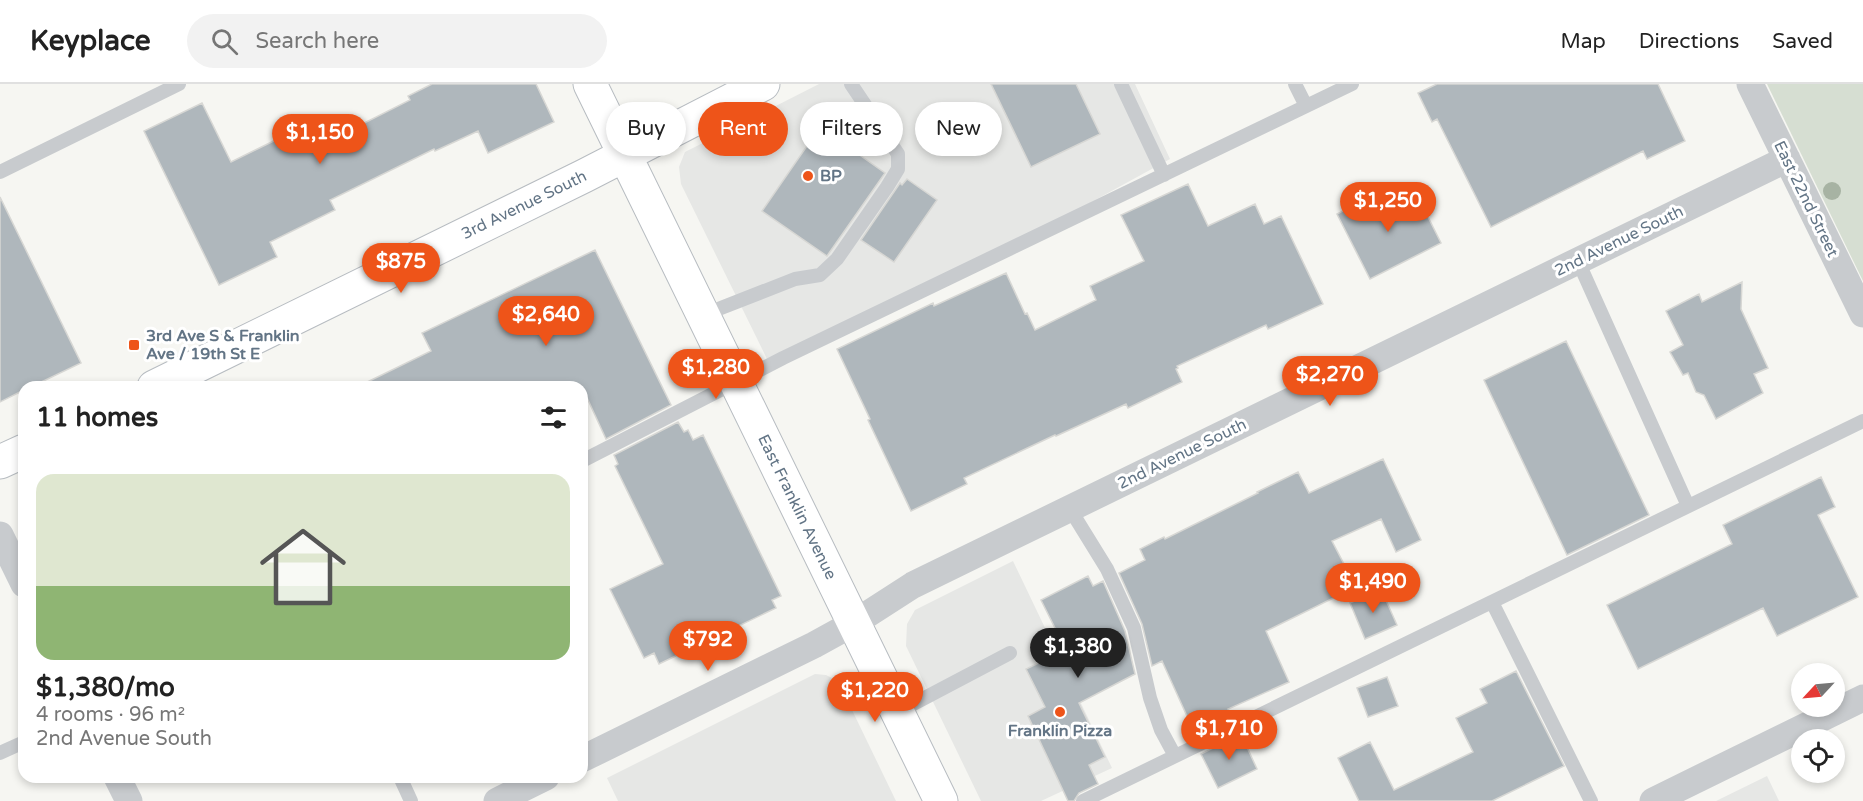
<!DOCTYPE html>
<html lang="en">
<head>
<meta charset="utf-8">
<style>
	body { margin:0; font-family:"Varela Round",sans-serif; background:#f2f2f2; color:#222; height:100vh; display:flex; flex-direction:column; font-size:22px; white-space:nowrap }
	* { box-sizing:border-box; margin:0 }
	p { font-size:20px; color:#767676 }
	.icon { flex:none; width:33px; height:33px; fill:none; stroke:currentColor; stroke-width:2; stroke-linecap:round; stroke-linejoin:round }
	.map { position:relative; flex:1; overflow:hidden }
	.sheet { position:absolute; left:18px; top:297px; width:570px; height:402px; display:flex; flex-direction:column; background:#fff; border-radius:18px; box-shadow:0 3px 9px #0003 }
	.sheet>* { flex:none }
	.top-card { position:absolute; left:606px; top:18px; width:570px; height:54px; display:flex; gap:12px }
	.needle { width:39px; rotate:244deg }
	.tools { position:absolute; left:1791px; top:579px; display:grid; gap:12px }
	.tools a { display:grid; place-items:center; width:54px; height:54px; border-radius:50%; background:#fff; box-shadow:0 3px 9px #0003; font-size:30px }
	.price { position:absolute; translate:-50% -51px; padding:0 14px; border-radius:21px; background:#ee5419; color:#fff; font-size:20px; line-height:39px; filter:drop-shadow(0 2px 3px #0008) }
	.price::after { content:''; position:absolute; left:50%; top:36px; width:18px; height:14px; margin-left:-9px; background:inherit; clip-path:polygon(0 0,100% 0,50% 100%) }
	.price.on { background:#222; color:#fff }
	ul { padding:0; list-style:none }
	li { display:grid; align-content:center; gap:12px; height:318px; padding:0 18px }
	li span { display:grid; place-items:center; height:186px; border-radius:18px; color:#555 }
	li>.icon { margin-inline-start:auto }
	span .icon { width:108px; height:108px; fill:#fffc; stroke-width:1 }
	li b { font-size:26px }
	h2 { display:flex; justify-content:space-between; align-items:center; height:72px; padding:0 18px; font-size:26px }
	.pill { padding:0 21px; border-radius:27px; background:#fff; box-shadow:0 3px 9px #0003; font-size:21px; line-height:54px }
	.pill.on { background:#ee5419; color:#fff }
	header { display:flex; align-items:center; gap:36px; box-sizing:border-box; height:84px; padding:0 30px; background:#fff; border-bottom:2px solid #e0e0e0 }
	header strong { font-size:28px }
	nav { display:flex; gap:33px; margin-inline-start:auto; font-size:21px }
	.search { width:420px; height:54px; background:#f2f2f2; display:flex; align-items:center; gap:15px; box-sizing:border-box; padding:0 21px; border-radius:33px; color:#767676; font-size:22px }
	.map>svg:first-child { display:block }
	.built { fill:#e6e7e5 }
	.green { fill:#d6ded2 }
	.building { fill:#afb7bc; stroke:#d7d7d4; stroke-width:1.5 }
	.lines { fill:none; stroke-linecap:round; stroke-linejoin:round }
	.secondary-casing { stroke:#b7bcc1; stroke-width:35 }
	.lane { stroke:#c8cbce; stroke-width:14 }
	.street { stroke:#c8cbce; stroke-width:27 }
	.secondary { stroke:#fff; stroke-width:33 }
	.tree { fill:#a7b3a3 }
	.poi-dot { fill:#ee5419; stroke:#fff; stroke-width:2 }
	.labels { text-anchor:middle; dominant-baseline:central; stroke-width:6; stroke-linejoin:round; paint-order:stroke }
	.poi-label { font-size:16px; font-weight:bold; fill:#627485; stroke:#fff; text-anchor:start }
	.street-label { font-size:16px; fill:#627485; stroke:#fff }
</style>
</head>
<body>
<header>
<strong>Keyplace</strong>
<div class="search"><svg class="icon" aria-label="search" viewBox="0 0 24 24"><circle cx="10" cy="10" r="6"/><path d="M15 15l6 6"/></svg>Search here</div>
<nav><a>Map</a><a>Directions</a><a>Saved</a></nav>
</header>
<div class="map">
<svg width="1863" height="717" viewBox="0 0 1863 717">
	<rect width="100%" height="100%" fill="#f6f6f2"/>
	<path class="built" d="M819,0H1135L1170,75L1033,150L769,279L681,100L679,83L685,68Z
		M1013,477L1112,684L1041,717H981L906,562L907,540L915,526Z
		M815,590L826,591L838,597L896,717H618L607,694Z
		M1767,692L1779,717H1716Z"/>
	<path class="green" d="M1767,0H1863V197Z"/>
	<path class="building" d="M432,0H536L554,38L488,69L478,47L435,67L434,65L330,116L335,126L270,158L277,173L219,201L144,47L202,19L231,78L296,46L307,68L410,16L408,12Z
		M991,0H1076L1100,50L1031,83Z
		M1437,0H1658L1685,57L1647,75L1643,67L1491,143L1437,35L1432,38L1418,9Z
		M820,43L885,89L827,172L762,127Z
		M907,95L937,116L894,178L861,156L900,99L902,101Z
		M1188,100L1208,142L1255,120L1264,140L1281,132L1323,220L1268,245L1266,241L1177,282L1178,284L1176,285L1182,298L1128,324L1126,320L1056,352L1055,351L964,394L967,400L911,427L868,336L870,335L837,265L933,219L934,222L1006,189L1025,230L1027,229L1035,246L1096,216L1090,202L1144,177L1121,131Z
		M1416,109L1441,159L1370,195L1337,130L1373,111L1381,127Z
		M0,113L81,279L31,303H24V306L0,318Z
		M595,166L671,321L606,355L582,303H357L431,267L422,249Z
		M1742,198L1741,225L1768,284L1754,290L1763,309L1716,335L1704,311L1696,308L1688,289L1683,291L1670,268L1683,261L1666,227L1699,210L1702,218Z
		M1566,257L1649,431L1567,471L1484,296Z
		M678,338L684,348L688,346L693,356L703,351L781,512L772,516L776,524L659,580L654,569L644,574L610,505L663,480L615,382L618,380L614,371Z
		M1383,375L1421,456L1396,468L1381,435L1332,457L1356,503L1266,547L1289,598L1228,625L1233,634L1196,652L1162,577L1152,582L1142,540L1119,489L1145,476L1140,465L1164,453L1165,455L1258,409L1257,408L1298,388L1309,409Z
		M1821,393L1835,423L1818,431L1858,513L1777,552L1763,524L1638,585L1607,521L1732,460L1723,441Z
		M1088,492L1093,502L1103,497L1125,547L1135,590L1079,619L1105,673L1089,681L1098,700L1079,709L1074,717H1068L1028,632L1045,623L1026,585L1066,566L1041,516Z
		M1381,505L1397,541L1365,555L1350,519Z
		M1516,587L1564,682L1492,717H1359L1338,674L1370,658L1394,706L1473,668L1456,634L1487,619L1480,605Z
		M1387,593L1398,622L1368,633L1357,604Z
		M1241,650L1257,685L1218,704L1201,670Z"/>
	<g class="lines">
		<defs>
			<path id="secondary" d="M590,0L941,717
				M154,303L584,92L763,0
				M0,378L24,367"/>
		</defs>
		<use href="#secondary" class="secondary-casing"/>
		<path class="lane" d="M1121,0L1164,91
			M1295,0L1306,22
			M0,88L179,0
			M1578,177L1688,422
			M703,231L795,195L820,191L837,175L887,103L898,85V70L851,0
			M582,377L783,274L1352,0
			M1070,425L1107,485L1134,544L1150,614L1161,646L1175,672
			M1492,518L1591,717
			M898,628L1010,569
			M0,669L24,658
			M400,693L411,717
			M1083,717L1863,337"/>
		<path class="street" d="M1750,0L1863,230
			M0,451L24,500
			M582,675L814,561L854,539L913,501L1787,75
			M117,693L129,717
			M497,717L546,693
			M1653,717L1863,614"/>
		<use href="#secondary" class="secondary"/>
	</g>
	<circle class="tree" cx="1832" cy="107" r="9"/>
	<g class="poi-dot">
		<circle cx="808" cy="92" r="6"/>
		<rect x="128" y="255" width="12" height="12" rx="3"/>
		<circle cx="1060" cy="628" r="6"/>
	</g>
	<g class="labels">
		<g class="poi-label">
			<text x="820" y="92">BP</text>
			<text x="146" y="252">3rd Ave S &amp; Franklin<tspan x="146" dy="18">Ave / 19th St E</tspan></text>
			<text x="1060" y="647" text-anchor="middle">Franklin Pizza</text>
		</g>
		<g class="street-label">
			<text transform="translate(1806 115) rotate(64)">East 22nd Street</text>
			<text transform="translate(524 121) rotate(-26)">3rd Avenue South</text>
			<text transform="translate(1619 157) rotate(-26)">2nd Avenue South</text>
			<text transform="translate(1182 370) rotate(-26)">2nd Avenue South</text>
			<text transform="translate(797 423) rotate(64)">East Franklin Avenue</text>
		</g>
	</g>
</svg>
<div class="tools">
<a><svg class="needle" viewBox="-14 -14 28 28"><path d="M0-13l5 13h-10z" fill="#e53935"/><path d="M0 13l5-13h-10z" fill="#767676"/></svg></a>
<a><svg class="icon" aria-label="locate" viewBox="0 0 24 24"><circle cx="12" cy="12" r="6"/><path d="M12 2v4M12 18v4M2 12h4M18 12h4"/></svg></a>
</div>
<b class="price" style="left:320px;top:81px">$1,150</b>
<b class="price" style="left:1388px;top:149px">$1,250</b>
<b class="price" style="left:401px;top:210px">$875</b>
<b class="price" style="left:546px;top:263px">$2,640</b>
<b class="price" style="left:716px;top:316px">$1,280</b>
<b class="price" style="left:1330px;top:323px">$2,270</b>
<b class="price" style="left:1373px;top:530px">$1,490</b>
<b class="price" style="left:708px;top:588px">$792</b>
<b class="price on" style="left:1078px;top:595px">$1,380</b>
<b class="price" style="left:875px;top:639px">$1,220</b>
<b class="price" style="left:1229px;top:677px">$1,710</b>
<div class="top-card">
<a class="pill">Buy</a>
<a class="pill on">Rent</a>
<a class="pill">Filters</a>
<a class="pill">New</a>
</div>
<section class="sheet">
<h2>11 homes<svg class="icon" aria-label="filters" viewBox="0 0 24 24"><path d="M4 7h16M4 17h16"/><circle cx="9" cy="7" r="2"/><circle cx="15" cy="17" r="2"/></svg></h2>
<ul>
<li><span style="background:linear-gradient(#dfe7d0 60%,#8fb573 0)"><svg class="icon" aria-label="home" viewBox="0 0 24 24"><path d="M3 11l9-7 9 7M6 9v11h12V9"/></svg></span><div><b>$1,380/mo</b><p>4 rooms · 96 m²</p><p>2nd Avenue South</p></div></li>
</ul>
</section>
</div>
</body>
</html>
